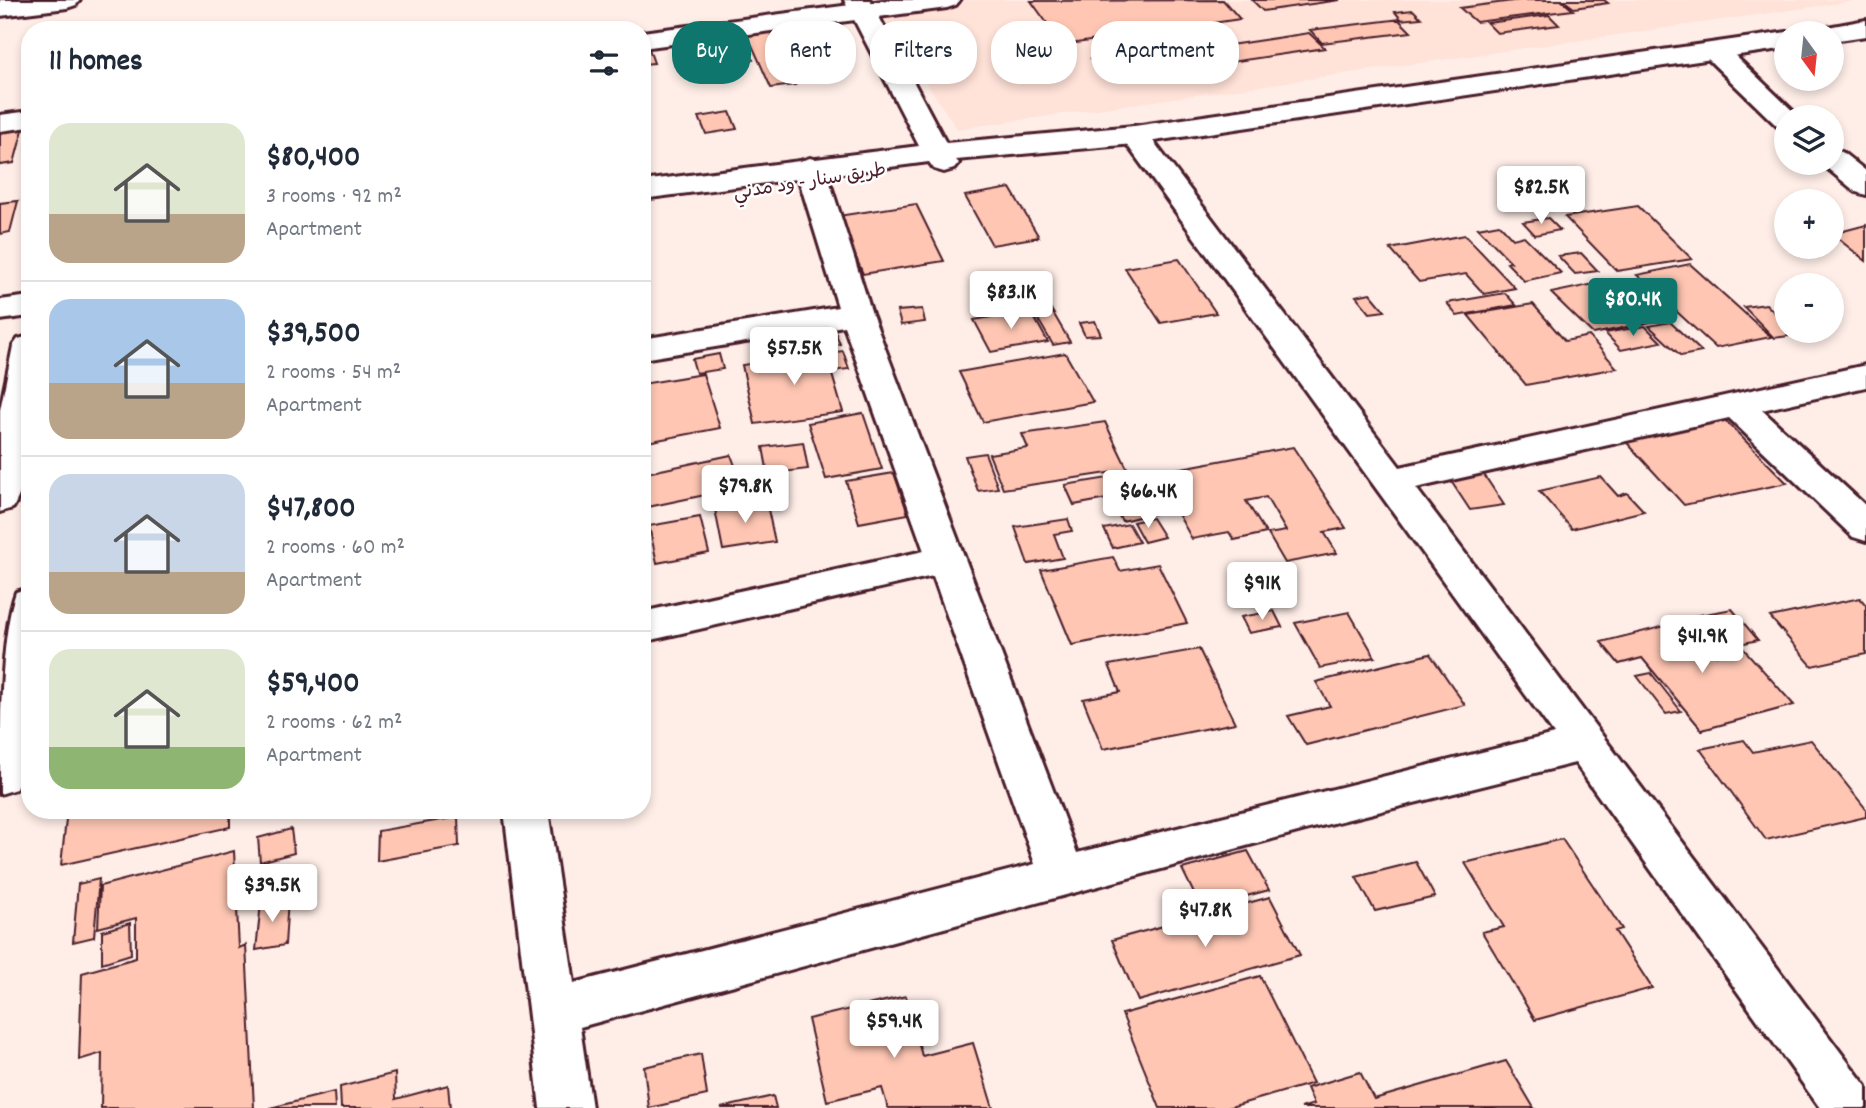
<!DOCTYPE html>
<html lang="en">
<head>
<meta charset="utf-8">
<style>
	body { margin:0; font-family:Dekko,"Playpen Sans Arabic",sans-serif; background:#f2f2f3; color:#1f2937; height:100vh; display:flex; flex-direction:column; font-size:26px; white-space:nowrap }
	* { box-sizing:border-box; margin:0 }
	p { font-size:23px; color:#747a83 }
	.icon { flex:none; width:38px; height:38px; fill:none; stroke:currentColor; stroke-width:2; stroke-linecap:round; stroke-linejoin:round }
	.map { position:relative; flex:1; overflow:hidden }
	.drawer { position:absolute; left:21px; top:21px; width:630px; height:798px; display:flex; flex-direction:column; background:#fff; border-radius:28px; box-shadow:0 4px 10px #0003 }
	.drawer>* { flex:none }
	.guide { position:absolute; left:672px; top:21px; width:665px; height:63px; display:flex; gap:14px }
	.needle { width:46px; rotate:165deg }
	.fabs { position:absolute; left:1774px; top:21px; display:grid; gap:14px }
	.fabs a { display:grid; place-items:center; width:70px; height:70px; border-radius:50%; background:#fff; box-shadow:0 4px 10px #0003; font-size:35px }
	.price { position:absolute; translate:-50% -60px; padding:0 16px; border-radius:7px; background:#fff; color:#222; font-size:23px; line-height:46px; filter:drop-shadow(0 2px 4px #0008) }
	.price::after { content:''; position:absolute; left:50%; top:42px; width:21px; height:16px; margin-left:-10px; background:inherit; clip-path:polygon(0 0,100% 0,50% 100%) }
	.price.active { background:#0f766e; color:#fff }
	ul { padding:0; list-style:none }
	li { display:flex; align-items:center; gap:21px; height:175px; padding:0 28px }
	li+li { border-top:2px solid #e0e1e3 }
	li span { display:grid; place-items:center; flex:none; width:196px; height:140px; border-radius:21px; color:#555 }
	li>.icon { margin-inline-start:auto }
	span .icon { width:84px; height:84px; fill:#fffc; stroke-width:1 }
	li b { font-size:30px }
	h2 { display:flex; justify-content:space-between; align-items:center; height:84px; padding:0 28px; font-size:30px }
	.chip { padding:0 24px; border-radius:28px; background:#fff; box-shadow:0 4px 10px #0003; font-size:24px; line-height:63px }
	.chip.active { background:#0f766e; color:#fff }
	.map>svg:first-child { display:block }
	.built { fill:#ffe2d8 }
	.building { fill:#fec6b3; stroke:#4a1f2b; stroke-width:2 }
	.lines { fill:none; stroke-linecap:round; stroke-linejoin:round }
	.minor-casing { stroke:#4a1f2b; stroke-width:6 }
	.tertiary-casing { stroke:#4a1f2b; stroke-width:6 }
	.minor { fill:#fff; fill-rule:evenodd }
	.tertiary { fill:#fff; fill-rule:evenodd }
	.labels { text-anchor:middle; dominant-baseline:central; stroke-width:5; stroke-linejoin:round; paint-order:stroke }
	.far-street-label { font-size:19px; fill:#4a1f2b; stroke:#fff }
</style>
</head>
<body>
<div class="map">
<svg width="1866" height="1108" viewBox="0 0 1866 1108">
	<rect width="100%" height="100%" fill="#ffeee8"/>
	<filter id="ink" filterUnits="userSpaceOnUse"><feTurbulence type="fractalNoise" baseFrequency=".0143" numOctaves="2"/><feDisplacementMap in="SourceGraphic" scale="14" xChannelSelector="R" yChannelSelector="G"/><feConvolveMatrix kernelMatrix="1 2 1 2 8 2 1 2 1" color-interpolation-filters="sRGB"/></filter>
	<g filter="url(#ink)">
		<path class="built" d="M871,0H1862L957,129Z"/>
		<path class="building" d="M1223,0L1240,19L1063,45L1031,1Z
			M1252,0H1340L1263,11Z
			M1520,0H1561L1573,10L1476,22L1460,8Z
			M1563,0H1604L1608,3L1574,8Z
			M1413,10L1421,18L1399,20L1411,32L1322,43L1310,30L1401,19L1395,12Z
			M1549,15L1559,25L1497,33L1487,23Z
			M770,30L795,85L771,88L752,45L679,55L674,43Z
			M1309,33L1325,48L1224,63L1210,48Z
			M647,43L654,63L642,64V44Z
			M747,47L753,60L703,67L697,54Z
			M1126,54L1139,74L1104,78L1091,59Z
			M730,112L737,129L706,134L699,117Z
			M24,126L14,163L0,165V129Z
			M1010,188L1039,237L992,245L965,196Z
			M18,201L10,232L0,234V203Z
			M916,204L944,261L863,274L838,216Z
			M1638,206L1692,259L1617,271L1565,217Z
			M1548,218L1560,230L1535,235L1523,222Z
			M1499,224L1513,239L1524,236L1561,273L1524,281L1507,263L1511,262L1478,228Z
			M1866,225V261L1832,234Z
			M1465,235L1515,288L1484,294L1466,274L1419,282L1390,249Z
			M1581,253L1598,271L1575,274L1558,256Z
			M1179,259L1216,313L1161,323L1125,268Z
			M1690,264L1771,337L1716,348L1637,275Z
			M1613,280L1656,321L1593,334L1551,293Z
			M1370,293L1385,311L1370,313L1356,296Z
			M1505,293L1516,305L1457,316L1447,303Z
			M1045,299L1070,342L1053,345L1028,302Z
			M1533,304L1565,341L1589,336L1617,368L1526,385L1468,315Z
			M1766,304L1787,325V331L1796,335L1774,338L1744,307Z
			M922,309L925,322L901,325L897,311Z
			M1030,310L1048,342L991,352L974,320Z
			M1095,321L1101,335L1085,336L1079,323Z
			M831,322L840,344L811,350L802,327Z
			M1670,322L1702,352L1681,356L1649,326Z
			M1645,326L1661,342L1621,350L1605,333Z
			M843,351L849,369L831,371L843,412L755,424L742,365Z
			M1065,353L1093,402L983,422L959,372Z
			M719,354L723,369L696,373L692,359Z
			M703,374L720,428L642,443V384Z
			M1715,410L1787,483L1684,505L1618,433Z
			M863,413L882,469L826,479L808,423Z
			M1105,422L1128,470L1003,489L989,454L1028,448L1022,434Z
			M803,442L808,469L768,474L763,447Z
			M1293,447L1346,528L1324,532L1337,553L1285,563L1268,534L1286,531L1266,497L1246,501L1266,533L1234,540L1229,532L1192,539L1155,473Z
			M985,453L998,488L978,491L965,456Z
			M731,455L743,487L648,507L642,474Z
			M1479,467L1504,505L1470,510L1445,472Z
			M894,473L908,514L859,523L846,481Z
			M1114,477L1123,496L1074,505L1065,485Z
			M1601,477L1618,496L1627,493L1644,511L1572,529L1539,491Z
			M1142,493L1155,513L1122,521L1110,501Z
			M766,500L775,542L723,550L715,509Z
			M700,517L709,553L657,563L649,526Z
			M1152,518L1164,537L1144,542L1133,522Z
			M1068,519L1072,531L1054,534L1063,558L1028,564L1015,527Z
			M1129,524L1139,542L1113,548L1104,529Z
			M1113,557L1120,571L1158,564L1187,623L1072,645L1041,570Z
			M1860,598L1866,605V654L1812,666L1770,617Z
			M1732,609L1758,640L1721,648L1695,616Z
			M1274,611L1282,627L1249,633L1241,617Z
			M1349,612L1375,657L1320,668L1295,623Z
			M1685,621L1716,655L1743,648L1794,705L1702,730L1642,658L1619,664L1601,642Z
			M1199,649L1235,723L1103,749L1083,699L1120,692L1109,665Z
			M1430,654L1465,705L1306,745L1288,716L1330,706L1316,682Z
			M1651,673L1681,711L1666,714L1637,676Z
			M1744,740L1753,752L1811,740L1866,809V817L1766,840L1700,749Z
			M67,810H230V827L61,865Z
			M458,817L459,846L377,861L378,831Z
			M291,829L294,853L260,862L258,838Z
			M1562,839L1622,929L1615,931L1652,988L1535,1020L1482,932L1504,927L1465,863Z
			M234,851L239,948L246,945L254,1108H101L102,1053L79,1060L82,973L136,958V918L98,928L100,886Z
			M1248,851L1269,890L1201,908L1182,869Z
			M1416,862L1435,897L1375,911L1356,877Z
			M99,879L94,937L73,942L78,884Z
			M1270,897L1300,955L1138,1001L1112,940Z
			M288,898L285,945L256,950L261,903Z
			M130,923L131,954L102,963V931Z
			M1260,976L1313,1083L1227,1108H1160L1122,1014Z
			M906,996L922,1056L973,1043L993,1108H888L882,1088L827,1101L808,1019Z
			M701,1054L707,1095L649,1108L644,1067Z
			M1506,1061L1534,1108H1301L1314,1104L1307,1088L1360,1072L1374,1099Z
			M395,1073L396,1099L448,1085L450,1108H341L340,1087Z
			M334,1092L335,1108H270Z
			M773,1096L776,1108H721Z"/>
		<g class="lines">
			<defs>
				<path id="minor" d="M0,0H80L76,5L67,8L0,16Z
					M889,0H960L956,5L947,8L642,48V32Z
					M1715,43L1724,45L1799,117H1787V128L1777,126L1706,57L1702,51L1706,45Z
					M30,111V127L0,131V115Z
					M1134,126L1144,129L1400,467L1866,365V387L1762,410L1866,506V541L1853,537L1729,418L1416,488L1866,1086V1108H1820L1575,763L1305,830L580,1027L592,1108H540L504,810H548L574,983L1035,864L933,576L642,642V612L924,551L844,326L642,359V339L838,307L795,167L800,161L810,158L820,161L825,167L872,314L1077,853L1554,734L1120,135L1124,129Z
					M1832,149L1842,152L1866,171V195L1856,192L1822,164L1832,163Z"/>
				<path id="tertiary" d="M844,0H870L946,143L1134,126L1787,32L1791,33H1787V48L1134,144L956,160L959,163L954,169L944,172L934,169L929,162L642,199V181L919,146Z
					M1866,20V36L1832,41V33H1818L1822,28Z
					M30,296V316L0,320V300Z
					M30,336C30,382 37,469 13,508L0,512V410L13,346L18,339Z
					M30,588C30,642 40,741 16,789L0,794C0,740 0,637 16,592Z"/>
			</defs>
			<use href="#minor" class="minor-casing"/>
			<use href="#tertiary" class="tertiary-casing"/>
			<use href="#minor" class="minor"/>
			<use href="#tertiary" class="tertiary"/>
		</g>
	</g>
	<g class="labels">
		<g class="far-street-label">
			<text transform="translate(810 183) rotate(-9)">طريق سنار - ود مدني</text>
		</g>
	</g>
</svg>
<div class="fabs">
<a><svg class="needle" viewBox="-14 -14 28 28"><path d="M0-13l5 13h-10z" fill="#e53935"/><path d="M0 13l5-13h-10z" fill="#747a83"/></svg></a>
<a><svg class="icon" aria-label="layers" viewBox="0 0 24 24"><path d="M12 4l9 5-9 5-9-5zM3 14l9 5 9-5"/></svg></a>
<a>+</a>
<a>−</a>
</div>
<b class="price" style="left:1541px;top:226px">$82.5K</b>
<b class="price" style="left:1011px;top:331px">$83.1K</b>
<b class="price active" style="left:1633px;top:338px">$80.4K</b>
<b class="price" style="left:794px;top:387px">$57.5K</b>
<b class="price" style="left:745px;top:525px">$79.8K</b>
<b class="price" style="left:1148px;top:530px">$66.4K</b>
<b class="price" style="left:1262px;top:622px">$91K</b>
<b class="price" style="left:1702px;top:675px">$41.9K</b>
<b class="price" style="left:272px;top:924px">$39.5K</b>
<b class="price" style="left:1205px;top:949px">$47.8K</b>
<b class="price" style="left:894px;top:1060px">$59.4K</b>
<div class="guide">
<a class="chip active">Buy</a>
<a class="chip">Rent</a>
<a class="chip">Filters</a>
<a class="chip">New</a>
<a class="chip">Apartment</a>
</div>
<section class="drawer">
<h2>11 homes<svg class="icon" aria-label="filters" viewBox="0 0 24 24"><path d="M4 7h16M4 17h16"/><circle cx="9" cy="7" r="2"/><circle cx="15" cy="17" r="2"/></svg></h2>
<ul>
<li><span style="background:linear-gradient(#dfe7d0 65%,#b9a48a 0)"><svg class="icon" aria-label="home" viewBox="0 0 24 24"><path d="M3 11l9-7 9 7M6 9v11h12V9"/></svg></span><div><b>$80,400</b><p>3 rooms · 92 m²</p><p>Apartment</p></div></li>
<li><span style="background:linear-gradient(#a9c7e8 60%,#b9a48a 0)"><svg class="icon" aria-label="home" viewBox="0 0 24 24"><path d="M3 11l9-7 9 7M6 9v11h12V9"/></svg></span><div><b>$39,500</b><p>2 rooms · 54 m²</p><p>Apartment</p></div></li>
<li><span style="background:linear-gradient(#c9d6e8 70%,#b9a48a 0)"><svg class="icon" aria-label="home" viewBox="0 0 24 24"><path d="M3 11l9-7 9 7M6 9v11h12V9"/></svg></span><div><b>$47,800</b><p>2 rooms · 60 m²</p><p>Apartment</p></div></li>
<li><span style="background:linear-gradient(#dfe7d0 70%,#8fb573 0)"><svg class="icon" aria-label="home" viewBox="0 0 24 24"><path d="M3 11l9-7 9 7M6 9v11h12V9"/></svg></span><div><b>$59,400</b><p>2 rooms · 62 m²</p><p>Apartment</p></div></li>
</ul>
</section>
</div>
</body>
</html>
